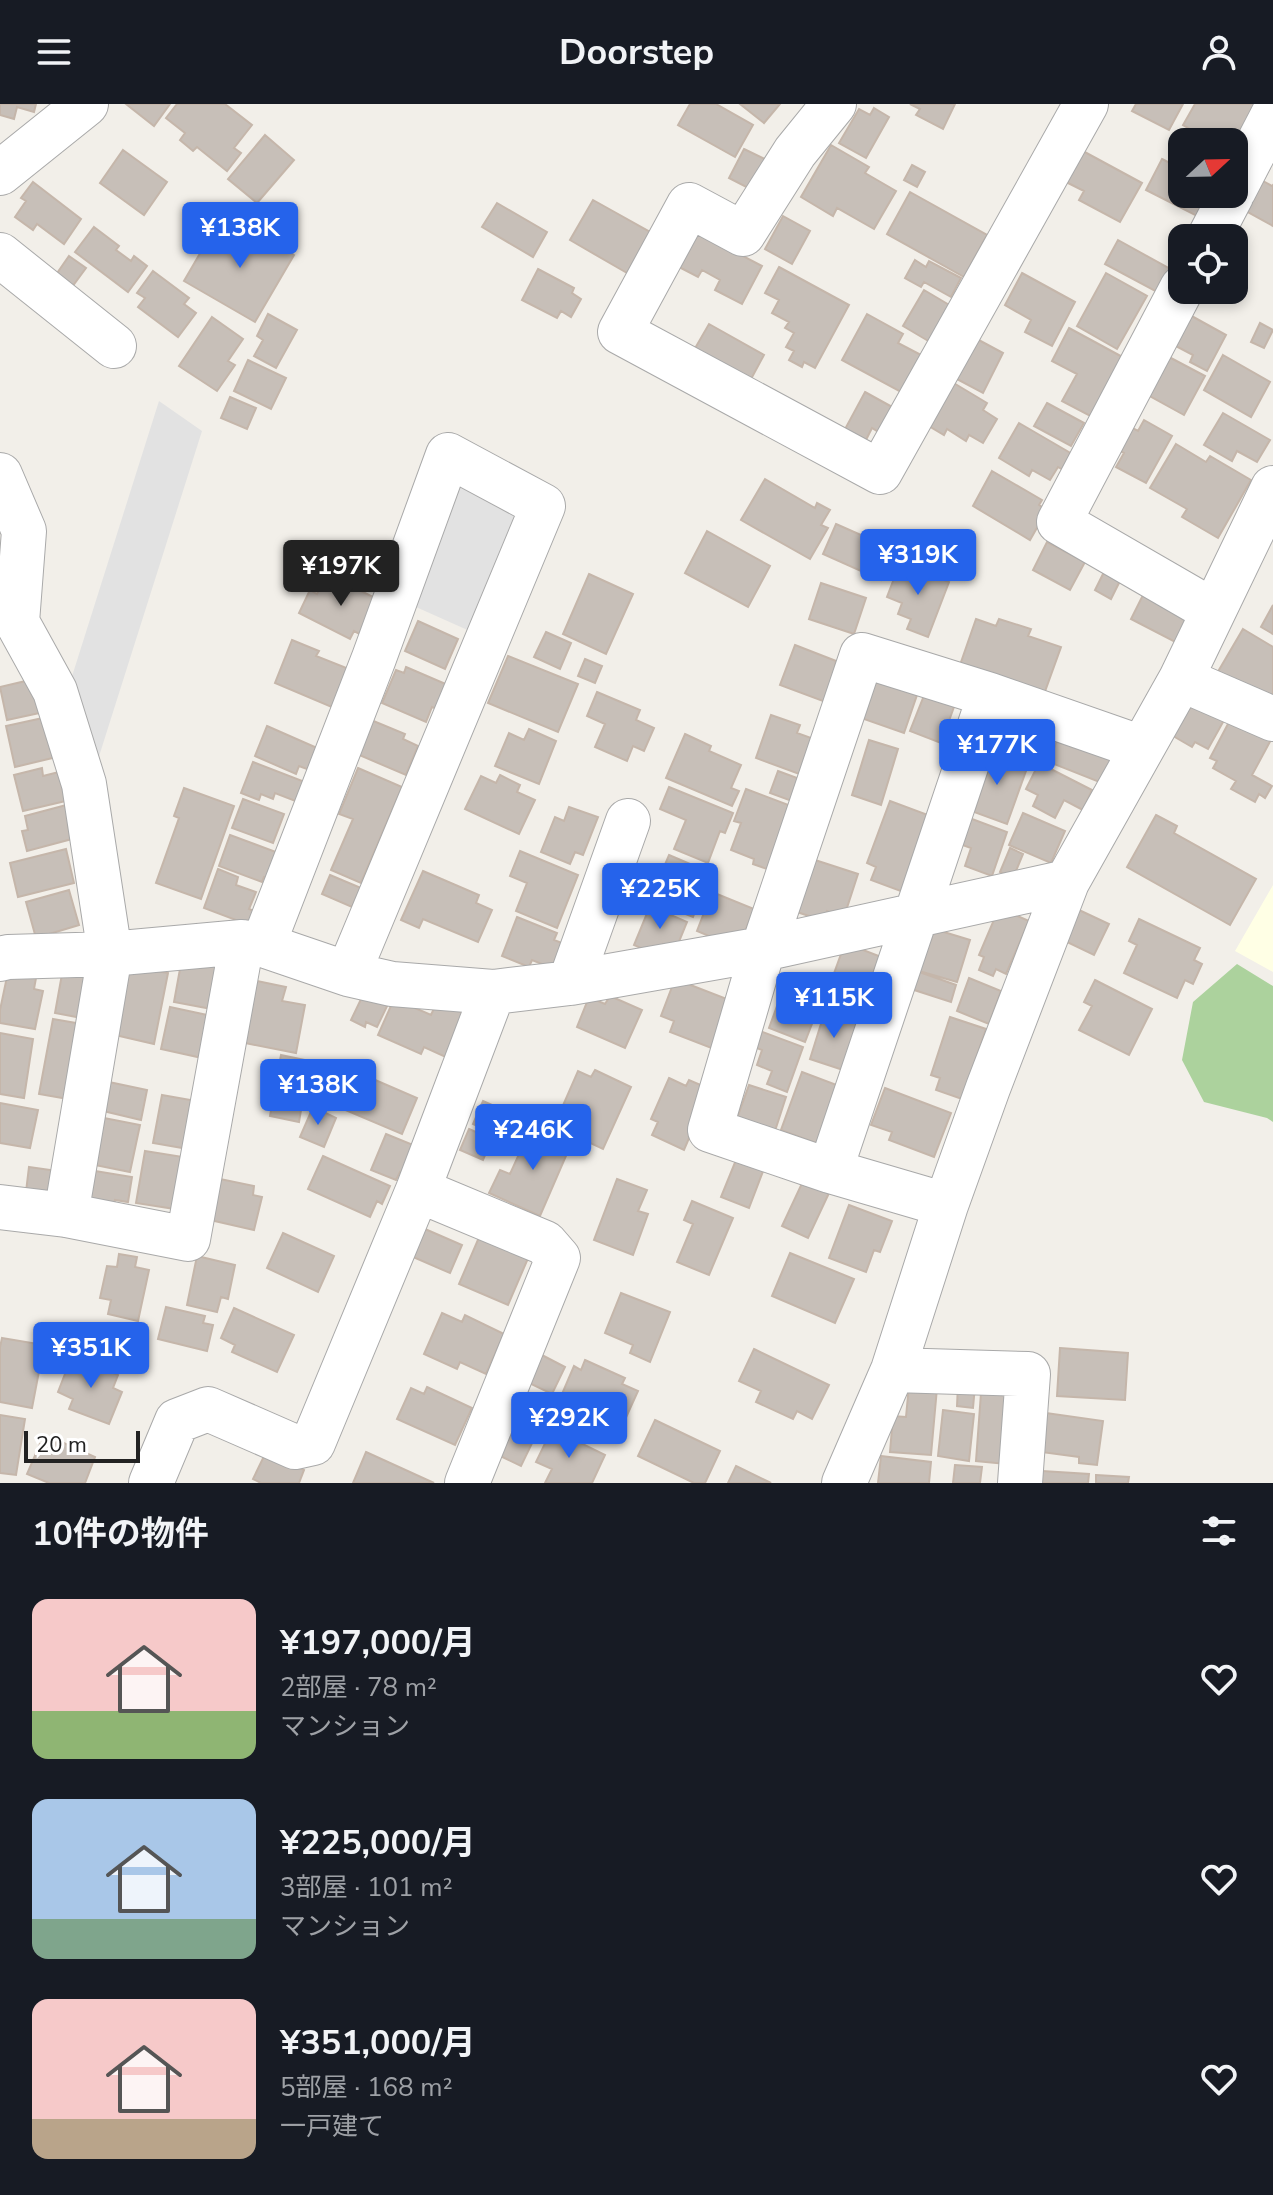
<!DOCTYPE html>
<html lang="ja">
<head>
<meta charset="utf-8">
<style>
	body { margin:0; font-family:"Nunito Sans","Noto Sans JP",sans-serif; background:#20242c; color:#f1f3f6; height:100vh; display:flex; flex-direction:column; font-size:30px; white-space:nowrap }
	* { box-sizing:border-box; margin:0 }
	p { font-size:26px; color:#9ea1a6 }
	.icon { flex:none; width:44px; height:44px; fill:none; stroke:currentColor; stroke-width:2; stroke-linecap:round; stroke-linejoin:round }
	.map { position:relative; height:1379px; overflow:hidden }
	.sheet { display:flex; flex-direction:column; background:#171b24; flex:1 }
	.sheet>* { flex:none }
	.needle { width:52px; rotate:68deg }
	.tools { position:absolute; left:1168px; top:24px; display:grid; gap:16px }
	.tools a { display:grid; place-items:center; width:80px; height:80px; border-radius:16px; background:#171b24; box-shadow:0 4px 12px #0003; font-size:40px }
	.scale { position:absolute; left:24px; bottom:20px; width:116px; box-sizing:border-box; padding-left:8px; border:4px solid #222; border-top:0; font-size:22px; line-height:28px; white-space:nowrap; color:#222; -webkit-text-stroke:6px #fff; paint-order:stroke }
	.price { position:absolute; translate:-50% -68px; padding:0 18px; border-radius:8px; background:#2563eb; color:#fff; font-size:26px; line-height:52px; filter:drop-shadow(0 2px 4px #0008) }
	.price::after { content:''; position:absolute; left:50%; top:48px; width:24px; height:18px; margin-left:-12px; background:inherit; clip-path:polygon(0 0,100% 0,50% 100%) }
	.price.current { background:#222; color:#fff }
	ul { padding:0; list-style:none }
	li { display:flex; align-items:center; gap:24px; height:200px; padding:0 32px }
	li span { display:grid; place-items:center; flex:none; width:224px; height:160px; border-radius:16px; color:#555 }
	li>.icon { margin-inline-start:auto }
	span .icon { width:96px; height:96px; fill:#fffc; stroke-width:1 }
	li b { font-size:34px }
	h2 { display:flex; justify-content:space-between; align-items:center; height:96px; padding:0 32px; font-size:34px }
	header { display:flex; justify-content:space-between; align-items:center; height:104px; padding:0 32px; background:#171b24; font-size:36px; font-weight:700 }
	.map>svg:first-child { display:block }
	.education { fill:#ffffe5 }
	.forest { fill:#acd29d }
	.parking { fill:#e2e2e2 }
	.building { fill:#c7bfb8; stroke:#c5b6aa; stroke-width:2 }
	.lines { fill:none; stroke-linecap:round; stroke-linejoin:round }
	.minor-casing { stroke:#a9a9a9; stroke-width:46 }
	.minor { stroke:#fff; stroke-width:44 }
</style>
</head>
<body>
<header><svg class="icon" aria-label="menu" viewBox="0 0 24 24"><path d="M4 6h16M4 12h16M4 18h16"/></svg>Doorstep<svg class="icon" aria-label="person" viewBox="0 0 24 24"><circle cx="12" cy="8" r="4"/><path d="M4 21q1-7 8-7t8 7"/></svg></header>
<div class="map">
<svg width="1273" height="1379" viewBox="0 0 1273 1379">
	<rect width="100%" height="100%" fill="#f2efe9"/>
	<path class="education" d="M1273,781V868L1235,847Z"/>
	<path class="forest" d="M1237,860L1273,882V1018L1267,1014L1204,998L1182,956L1193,898Z"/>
	<path class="parking" d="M159,297L202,327L95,665L68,585Z
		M464,374L513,396L520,417L472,528L407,499L450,383Z"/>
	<path class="building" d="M0,0H36L34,8L17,3L14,15L0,11Z
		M126,0H170L154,22Z
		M177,0H225L252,21L234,44L241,49L227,67L197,43L193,47L180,36L185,29L166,14Z
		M690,0H716L753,21L735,53L678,21Z
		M740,0H780L764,19Z
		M910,0H955L943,25L916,11L920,5Z
		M1136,0H1183L1169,26L1132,7Z
		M1195,0H1264L1234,50V38H1213L1183,21Z
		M874,4L889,13L866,54L839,39L859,5L870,11Z
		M265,31L294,56L257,99L228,75Z
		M831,41L869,63L865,69L896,87L874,125L837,104L833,112L801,93Z
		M744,45L769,57L754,87L729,74Z
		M123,46L167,78L144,111L100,79Z
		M1081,46L1142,79L1120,118L1079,96L1084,87L1064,77Z
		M1162,55L1182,65V90H1213L1201,114L1146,86Z
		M912,61L925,68L917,83L904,76Z
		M1263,77L1272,82L1273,81V122L1246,107Z
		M33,78L81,115L64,140L37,120L33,126L15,113L26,97L21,94Z
		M910,88L987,131L964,173L887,130Z
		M593,96L650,128L627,169L570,136Z
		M497,99L547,128L533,153L482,123Z
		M783,112L810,127L792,160L765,145Z
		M236,117L294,151L255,218L184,177L213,127L226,135Z
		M94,123L119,142L116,146L131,157L134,152L147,162L128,188L75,148Z
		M697,128L762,162L742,200L715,186L720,176L702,166L698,173L679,163Z
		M1118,136L1172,166L1159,189L1105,160Z
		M69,152L86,164L69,187L53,175Z
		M915,156L926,163L929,157L961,174L951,193L924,178L921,183L905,174Z
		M779,163L849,201L815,264L804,258L802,263L789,256L794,247L786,243L794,229L785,224L789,218L772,209L779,196L765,189Z
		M538,165L574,184L572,189L581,195L571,213L561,207L557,214L522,196Z
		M153,167L189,194L184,200L196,209L178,233L138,203L145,194L137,189Z
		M1022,169L1075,198L1052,242L1025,228L1031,216L1005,201Z
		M1106,169L1147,192L1117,245L1077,222Z
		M924,186L951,202L930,238L903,222Z
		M268,210L297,226L276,264L254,252L263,236L257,232Z
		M867,210L903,230L898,239L921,251L901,288L842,256Z
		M1188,210L1226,231L1207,267L1190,258L1193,251L1172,240Z
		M212,213L243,235L228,257L235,261L217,287L179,262Z
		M1260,219L1273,226L1264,244L1251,238Z
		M709,220L764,251L750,277L694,246Z
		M1069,224L1128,256L1096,315L1062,297L1077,270L1052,257Z
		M975,234L1003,249L983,289L955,274Z
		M1223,251L1270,278L1251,313L1204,286Z
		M1169,253L1205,272L1184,311L1148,291Z
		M248,256L286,274L271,305L234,287Z
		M952,278L987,299L983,306L997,315L983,339L969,331L966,337L947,325L944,331L927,321Z
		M865,288L894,304L880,329L872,324L865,338L844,327Z
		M230,293L256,304L247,325L221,314Z
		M1047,299L1084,319L1071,342L1034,322Z
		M1223,309L1270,336L1257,358L1237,347L1232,357L1204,341Z
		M1144,316L1172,332L1146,379L1116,363L1124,349L1114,344L1127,321L1138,327Z
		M1019,319L1074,351L1065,367L1058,363L1050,376L1032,366L1029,372L999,354Z
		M1176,340L1206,358L1210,352L1251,376L1218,434L1182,413L1187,405L1150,384Z
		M992,367L1042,396L1039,401L1047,406L1030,436L973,402Z
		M765,375L815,404L817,399L830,406L821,421L828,424L810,455L741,416Z
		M836,420L895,446L881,476L823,450Z
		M707,427L770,462L748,503L685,469Z
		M1047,438L1085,458L1070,486L1033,466Z
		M900,459L949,478L928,533L907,525L911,515L898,510L902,499L887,493Z
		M1106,464L1122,473L1111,495L1095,486Z
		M327,470L381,497L363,532L354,527L350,535L299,509L310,486L317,490Z
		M589,470L633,490L606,550L563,530Z
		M821,479L866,494L854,530L809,515Z
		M1144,489L1194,515L1181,541L1131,515Z
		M1273,501V530L1261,523Z
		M976,515L996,522L999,515L1031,525L1028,532L1061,543L1043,593L959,564Z
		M418,517L458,535L445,565L405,547Z
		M1243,525L1273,543V595L1216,571Z
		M546,528L571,539L560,565L534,553Z
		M292,536L319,547L316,552L349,565L334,604L275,579Z
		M795,541L836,557L835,563L843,566L831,600L780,581Z
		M508,552L578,580L558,628L488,599Z
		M585,555L602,562L595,579L578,572Z
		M406,563L448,581L437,605L432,603L426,618L382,599L396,566L404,569Z
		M875,573L918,588L904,629L861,614Z
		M30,576L44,608L7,616L0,583Z
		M597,588L640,606L636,616L654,624L644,647L633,642L627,657L595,643L605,620L587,612Z
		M925,589L955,600L941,639L910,627Z
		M1195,593L1227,611L1208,645L1195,638L1192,643L1173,632Z
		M771,611L800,621L797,629L814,635L802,671L756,654Z
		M52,612L61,652L15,663L6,622Z
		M371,616L405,630L403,635L418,642L406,671L357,650Z
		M1229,618L1272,634L1252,671L1272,682L1265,694L1259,690L1255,698L1231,685L1236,677L1213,664L1217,657L1210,654Z
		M267,622L324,647L315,668L299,662L296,670L255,652Z
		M529,625L556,637L539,680L495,662L509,629L524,636Z
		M685,630L711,642L709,647L741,661L731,684L739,687L732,702L666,674Z
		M1059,631L1112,653L1102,679L1049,658Z
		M869,636L898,645L881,701L852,691Z
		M982,648L1027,664L1007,720L974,708L982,683L971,680Z
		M253,658L305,678L298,698L275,689L273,695L261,690L259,696L241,689Z
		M1039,659L1092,686L1083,706L1064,696L1055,714L1033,702L1038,691L1026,685Z
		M42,664L43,672L63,667L70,696L23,707L14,671Z
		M358,664L402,683L361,779L331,766L353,715L339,710Z
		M778,667L808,678L800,700L770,689Z
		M500,671L520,681L517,688L535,696L519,730L465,705L481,672L496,679Z
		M669,683L733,709L725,729L720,727L708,759L674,745L686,716L660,705Z
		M184,684L234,702L201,795L156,779L179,714L174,712Z
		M746,685L799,705L774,761L769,759L767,765L753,760L754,755L731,746L741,719L734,717Z
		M243,695L284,710L273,739L232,724Z
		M890,697L928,711L906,789L871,776L876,763L867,759Z
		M70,700L75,720L68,722L72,735L27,747L22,727L28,726L25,712Z
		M569,703L598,713L583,751L575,748L570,760L541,748L555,713L564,717Z
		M1023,709L1065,727L1051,759L1009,741Z
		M1156,711L1177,722L1174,729L1256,775L1230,821L1127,763Z
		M964,712L1007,728L992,772L965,762L971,744L954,738Z
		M230,731L284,751L274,776L264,773L262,778L219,762Z
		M1010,744L1023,750L1013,774L1000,768Z
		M66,745L74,779L18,793L10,759Z
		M520,747L578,771L557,824L516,807L527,779L510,772Z
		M669,751L702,765L699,773L707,777L693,813L650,796Z
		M815,756L858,770L844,813L827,807L824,817L797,808Z
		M218,765L238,773L236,781L256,788L249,805L254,807L249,821L204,804Z
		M423,767L479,791L476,799L492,806L478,838L423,815L419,824L401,816Z
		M330,771L361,784L352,803L322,790Z
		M69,786L79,821L36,834L26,798Z
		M712,788L754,805L742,835L730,841L697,827Z
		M650,802L687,818L676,845L663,840L659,852L634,841Z
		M999,804L1029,817L1006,870L996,865L993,872L979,866L984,853L979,851Z
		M1079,806L1109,820L1094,851L1065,837Z
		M517,813L557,829L554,836L562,839L552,864L532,856L529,863L502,852Z
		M1139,815L1200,844L1194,856L1202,860L1193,880L1185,876L1177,894L1124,869L1137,841L1129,837Z
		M934,825L970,836L957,878L919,867L924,834L931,836Z
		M845,839L884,854L865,904L834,893L839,878L832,875Z
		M182,854L225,862L217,906L174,898Z
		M64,859L96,865L87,915L55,909Z
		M128,862L168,869L154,940L115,931Z
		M911,865L956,881L951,898L905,883Z
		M8,868L36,874L34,885L43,887L35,925L0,919V906Z
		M788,872L825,886L805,938L769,924Z
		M969,874L1001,887L989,920L957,907Z
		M675,875L732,897L714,945L670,928L674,917L661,912Z
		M1095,876L1152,905L1129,951L1079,926L1092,902L1084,898Z
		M257,877L286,883L282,897L305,901L296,949L245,939Z
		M364,889L390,896L377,923L366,918L365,923L351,916Z
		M610,892L642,906L625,944L577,923L589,893L605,900Z
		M394,895L431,911L437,898L469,911L450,955L424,943L421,950L378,931Z
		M170,903L212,912L202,954L161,945Z
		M825,907L859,918L843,966L810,955Z
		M950,913L986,925L962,995L936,986L940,974L931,971Z
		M53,915L88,921L74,996L39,990Z
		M760,927L803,943L787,988L767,980L772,967L757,961L762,946L754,943Z
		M0,929L33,935L24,994L0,990Z
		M281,951L305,956L303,966L312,968L308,994H303L299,1018L270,1012Z
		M595,966L631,983L603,1045L554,1022L578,967L591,973Z
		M802,968L842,983L821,1041L781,1026Z
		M359,969L417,994L402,1030L343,1005Z
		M669,974L686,982L689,976L710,985L684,1046L652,1031L658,1018L651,1015Z
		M109,978L147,986L141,1016L103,1007Z
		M749,981L786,993L774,1030L736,1017Z
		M885,984L951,1009L934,1053L889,1036L892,1028L871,1021Z
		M162,991L202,998L194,1046L153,1039Z
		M483,997L501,1005L490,1028L473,1020Z
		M0,999L38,1006L30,1044L0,1039Z
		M313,1003L336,1014L324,1043L300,1033Z
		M104,1014L140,1021L130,1068L95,1061Z
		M469,1025L492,1035L483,1056L460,1046Z
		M530,1026L545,1033L548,1028L572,1038L540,1112L489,1089L500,1066L510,1070Z
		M386,1030L418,1043L407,1071L400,1068L396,1076L371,1066Z
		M145,1047L183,1053L175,1105L136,1099Z
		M738,1051L765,1062L749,1104L721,1093Z
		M323,1052L390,1082L382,1100L377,1097L370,1113L308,1085Z
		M29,1063L58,1067L55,1092L26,1088Z
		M89,1066L132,1073L128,1098L115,1096L113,1106L83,1101Z
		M220,1075L254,1082L253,1091L262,1093L254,1126L210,1116Z
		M617,1075L647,1086L638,1107L648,1110L633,1151L594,1136Z
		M804,1075L830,1087L808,1134L782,1122Z
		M692,1097L733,1114L709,1171L677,1158L693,1120L684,1116Z
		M849,1101L892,1117L880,1148L874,1146L866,1168L829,1154Z
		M425,1125L462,1141L450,1169L413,1153Z
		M283,1129L334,1152L318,1188L267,1164Z
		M480,1131L529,1152L508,1201L459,1180Z
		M790,1149L854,1175L835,1219L772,1192Z
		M119,1150L137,1153L135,1163L149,1166L138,1217L108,1210L111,1196L100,1194L107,1162L117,1163Z
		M197,1152L235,1161L228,1195L221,1193L217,1208L187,1201Z
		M621,1189L670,1208L650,1258L630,1249L633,1241L605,1229Z
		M166,1203L205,1212L203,1219L213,1221L207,1247L158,1235Z
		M234,1204L294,1231L277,1268L232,1248L235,1241L221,1234Z
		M442,1209L462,1218L465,1211L504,1230L486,1270L460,1258L457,1265L424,1250Z
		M2,1234L44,1241L32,1304L0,1298V1243Z
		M1060,1244L1128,1249L1125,1296L1057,1292Z
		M754,1245L829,1281L812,1315L797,1307L793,1315L756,1298L761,1287L739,1277Z
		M538,1249L565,1263L552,1290L525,1277Z
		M72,1252L118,1271L113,1284L122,1288L109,1320L69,1305L73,1295L58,1288Z
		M585,1256L625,1274L622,1280L638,1287L624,1318L562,1290L574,1262L581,1266Z
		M958,1280L975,1282L973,1304L957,1302Z
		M909,1281L937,1284L931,1351L890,1348L893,1312L906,1313Z
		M427,1283L472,1304L455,1341L397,1315L411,1284L424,1290Z
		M981,1289L1012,1291L1006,1360L976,1357Z
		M943,1306L974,1310L969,1357L938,1352Z
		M1046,1309L1103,1317L1097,1361L1079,1359V1353L1041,1348Z
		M0,1311L25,1315L16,1371L0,1369Z
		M655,1316L720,1347L705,1379H694L638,1352Z
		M510,1321L535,1333L521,1362L496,1350Z
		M552,1325L605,1351L592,1379H545L552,1365L536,1358Z
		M57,1336L95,1353L85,1379H49L27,1370L40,1340L53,1346Z
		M266,1348L304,1366L299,1379H261L253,1375Z
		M366,1348L434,1379H353Z
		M881,1352L931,1358L929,1379H878Z
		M955,1361L982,1363L980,1379H953Z
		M736,1362L771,1379H728Z
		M1042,1367L1089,1370L1088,1379H1041Z
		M1096,1371L1129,1373L1128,1379H1096Z"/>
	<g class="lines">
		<defs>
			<path id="minor" d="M834,0L795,48L743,130L689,101L620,228L880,368L1086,0
				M0,69L86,0
				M1234,86L1273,11
				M1209,134L1232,90
				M0,151L114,242
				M1182,184L1059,418L1213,507
				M0,371L24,427L17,518L55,587L84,680L110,850L66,1111
				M1181,575L1273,615
				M1067,778L1181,575L1273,384
				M263,841L374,554L448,351L543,402L348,870
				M0,855L8,853L110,850L242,838L263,841L348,870L392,880L493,888L570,879L763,845L1067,778L988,984L946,1101L893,1266L844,1379
				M570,879L628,717
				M830,1067L990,591
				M418,1086L545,1139L558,1154L467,1379
				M946,1101L830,1067L710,1026L763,845L862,551L990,591L1142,644
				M0,1103L66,1111L188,1135L242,838
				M893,1266L1028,1270L1020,1379
				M151,1379L177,1317L208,1305L295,1343L313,1339L418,1086L493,888"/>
		</defs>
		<use href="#minor" class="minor-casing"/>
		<use href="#minor" class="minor"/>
	</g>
</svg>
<div class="tools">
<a><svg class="needle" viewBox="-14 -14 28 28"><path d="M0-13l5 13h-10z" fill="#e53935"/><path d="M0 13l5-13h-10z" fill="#9ea1a6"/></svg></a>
<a><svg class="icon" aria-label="locate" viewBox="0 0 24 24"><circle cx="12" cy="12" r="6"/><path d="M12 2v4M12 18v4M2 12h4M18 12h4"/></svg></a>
</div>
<div class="scale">20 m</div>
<b class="price" style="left:240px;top:166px">¥138K</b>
<b class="price" style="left:918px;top:493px">¥319K</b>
<b class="price current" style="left:341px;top:504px">¥197K</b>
<b class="price" style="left:997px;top:683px">¥177K</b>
<b class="price" style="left:660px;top:827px">¥225K</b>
<b class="price" style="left:834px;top:936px">¥115K</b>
<b class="price" style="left:318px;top:1023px">¥138K</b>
<b class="price" style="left:533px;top:1068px">¥246K</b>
<b class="price" style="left:91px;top:1286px">¥351K</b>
<b class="price" style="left:569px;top:1356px">¥292K</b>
</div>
<section class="sheet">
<h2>10件の物件<svg class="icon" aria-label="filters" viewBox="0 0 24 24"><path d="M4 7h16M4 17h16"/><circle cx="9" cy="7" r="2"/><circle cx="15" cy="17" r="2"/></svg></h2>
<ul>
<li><span style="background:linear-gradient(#f6c9c9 70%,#8fb573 0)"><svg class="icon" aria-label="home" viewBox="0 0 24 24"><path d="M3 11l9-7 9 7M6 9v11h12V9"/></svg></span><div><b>¥197,000/月</b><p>2部屋 · 78 m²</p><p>マンション</p></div><svg class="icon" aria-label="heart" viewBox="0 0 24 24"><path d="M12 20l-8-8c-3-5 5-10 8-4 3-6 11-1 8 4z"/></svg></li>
<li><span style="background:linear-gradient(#a9c7e8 75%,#7fa58c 0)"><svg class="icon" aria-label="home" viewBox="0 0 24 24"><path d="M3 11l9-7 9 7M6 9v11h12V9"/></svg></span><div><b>¥225,000/月</b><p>3部屋 · 101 m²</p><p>マンション</p></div><svg class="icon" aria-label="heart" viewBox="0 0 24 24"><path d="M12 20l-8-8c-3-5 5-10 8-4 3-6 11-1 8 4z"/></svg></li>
<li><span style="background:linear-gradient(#f6c9c9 75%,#b9a48a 0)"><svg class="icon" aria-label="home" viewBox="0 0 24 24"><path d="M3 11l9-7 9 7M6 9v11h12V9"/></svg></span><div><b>¥351,000/月</b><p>5部屋 · 168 m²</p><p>一戸建て</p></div><svg class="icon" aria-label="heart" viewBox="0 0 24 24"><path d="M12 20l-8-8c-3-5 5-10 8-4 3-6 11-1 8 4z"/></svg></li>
</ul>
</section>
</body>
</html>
